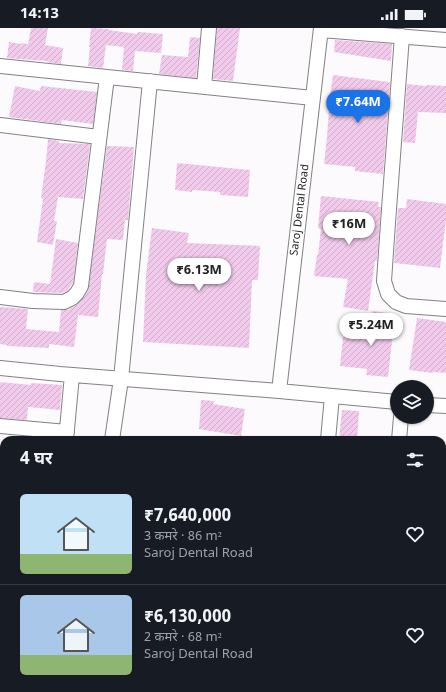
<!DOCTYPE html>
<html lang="hi">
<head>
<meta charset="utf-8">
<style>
	body { margin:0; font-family:Georgia,"Noto Sans Devanagari",serif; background:#242831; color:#f1f3f6; height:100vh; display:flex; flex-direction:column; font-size:15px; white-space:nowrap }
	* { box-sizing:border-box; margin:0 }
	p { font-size:13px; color:#9ea1a6 }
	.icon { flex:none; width:22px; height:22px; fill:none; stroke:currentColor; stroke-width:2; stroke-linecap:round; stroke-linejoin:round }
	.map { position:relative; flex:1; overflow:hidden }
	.sheet { position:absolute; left:0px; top:408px; width:446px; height:256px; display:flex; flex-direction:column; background:#171b24; border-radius:12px 12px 0 0; box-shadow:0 1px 3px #0004 }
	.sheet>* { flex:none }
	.fabs { position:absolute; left:390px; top:352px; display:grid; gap:8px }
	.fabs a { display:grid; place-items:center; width:44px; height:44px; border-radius:50%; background:#171b24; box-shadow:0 1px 3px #0004; font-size:20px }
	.price { position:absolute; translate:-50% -34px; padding:0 9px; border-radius:14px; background:#fff; color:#222; font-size:13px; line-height:26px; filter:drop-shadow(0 1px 2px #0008) }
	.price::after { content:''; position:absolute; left:50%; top:24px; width:12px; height:9px; margin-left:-6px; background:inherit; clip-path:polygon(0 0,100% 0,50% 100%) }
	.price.active { background:#1a73e8; color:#fff }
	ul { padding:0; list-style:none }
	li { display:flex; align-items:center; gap:12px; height:100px; padding:0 20px }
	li+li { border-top:1px solid #363941 }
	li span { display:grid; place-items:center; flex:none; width:112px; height:80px; border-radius:6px; color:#555 }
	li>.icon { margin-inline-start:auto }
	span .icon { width:48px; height:48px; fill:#fffc; stroke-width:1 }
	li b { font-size:17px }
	h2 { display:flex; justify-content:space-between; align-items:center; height:48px; padding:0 20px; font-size:17px }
	.status { display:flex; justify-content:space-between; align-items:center; height:28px; padding:0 20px; background:#171b24; direction:ltr }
	.status svg { height:11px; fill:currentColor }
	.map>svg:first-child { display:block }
	.building { fill:url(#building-hatch) }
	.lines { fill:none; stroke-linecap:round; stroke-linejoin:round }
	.minor-casing { stroke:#838082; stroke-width:16 }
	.minor { stroke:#fff; stroke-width:14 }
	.labels { text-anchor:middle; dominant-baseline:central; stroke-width:3; stroke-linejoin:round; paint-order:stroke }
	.street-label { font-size:11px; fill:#252424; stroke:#fff }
</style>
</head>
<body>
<div class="status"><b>14:13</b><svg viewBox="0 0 49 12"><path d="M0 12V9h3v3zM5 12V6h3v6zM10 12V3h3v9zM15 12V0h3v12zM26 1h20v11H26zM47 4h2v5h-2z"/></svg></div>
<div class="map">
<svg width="446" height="664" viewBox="0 0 446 664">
	<defs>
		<pattern id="building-hatch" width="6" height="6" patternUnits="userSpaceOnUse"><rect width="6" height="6" fill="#f2caeb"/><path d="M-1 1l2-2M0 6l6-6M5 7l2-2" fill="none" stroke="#cfadc9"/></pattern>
	</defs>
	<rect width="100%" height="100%" fill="#fdfafd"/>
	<path class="building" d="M31,0H48L45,17L63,20L61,36L47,34V33L7,30L9,14L21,16V15L28,16Z
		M91,0L109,1V2L137,6L138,4L163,6L161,25L135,23L133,43L122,42L124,19L106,17L103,40L88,38L90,19H89Z
		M217,0H240L233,53L213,51Z
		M190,9L200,10L196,50L159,46L162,27L188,29Z
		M335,12L392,16L391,33L334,24Z
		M333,47L389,54L390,55L383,146L355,143V139L324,136L327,109L330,68Z
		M407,56L426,58L427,57L446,58V85L418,84L415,115L403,114Z
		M15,58L40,63L41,58L97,64L93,96L62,92L61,96L9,89Z
		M48,111L59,113V115L90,116L83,171L58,169L54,193H57L53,217L37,214L43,171L41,170L46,133Z
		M107,118L134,119L128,192H125L123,212L107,211L103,246H102L98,289L78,287L74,319L49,316V320L7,318V317L0,316V279L28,281L26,301L59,304L61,282H68L78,276L84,269L88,262Z
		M177,135L250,142L248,169L220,167V164L192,162V164L175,162Z
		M321,168L379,174L378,179H381L377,233H375L368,283L343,279L348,251L314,248L317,227H318L321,201L318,200Z
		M407,171L446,176V192L440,240L394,235L398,180H406Z
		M152,200L189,205L187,215L260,218L258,252H252L249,320L143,314L146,247Z
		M56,211L78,215L73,255L67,263L62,265L33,264L34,254L50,256Z
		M372,283L395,286L388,349L366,347L367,341L340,338L343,309L369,312Z
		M417,290L446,294V345L433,344V345L409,342Z
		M0,354L31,357V355L62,357L60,382L28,379L27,392L0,390Z
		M201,372L214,373L213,376L245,381L241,408L199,401Z
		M342,382L359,383L357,412H339Z"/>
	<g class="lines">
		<defs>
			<path id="minor" d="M321,2L446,12
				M402,8L389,181L384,253L388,266L396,274L406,278L446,281
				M0,38L313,70
				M204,59L209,0
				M0,97L99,109
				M0,269L33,273L64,274L72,270L77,265L81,258L107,49
				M0,340L60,346L279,363L397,374
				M279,363L321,0
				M427,377L446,378
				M0,398L67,404
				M66,412L72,347
				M112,412L121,351L150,53
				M328,412L332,368
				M399,412L401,389
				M442,460L446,461
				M0,569L4,570
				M0,623H4
				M88,664V660
				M170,664V660
				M307,664V660
				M376,664V660"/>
		</defs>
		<use href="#minor" class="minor-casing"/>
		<use href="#minor" class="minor"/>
	</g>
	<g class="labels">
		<g class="street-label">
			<text transform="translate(300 182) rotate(-83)">Saroj Dental Road</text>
		</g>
	</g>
</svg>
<div class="fabs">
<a><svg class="icon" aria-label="layers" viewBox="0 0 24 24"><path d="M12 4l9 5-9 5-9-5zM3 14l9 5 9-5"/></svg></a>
</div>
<b class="price active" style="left:358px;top:96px">₹7.64M</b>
<b class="price" style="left:349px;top:218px">₹16M</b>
<b class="price" style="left:199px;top:264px">₹6.13M</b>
<b class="price" style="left:371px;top:319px">₹5.24M</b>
<section class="sheet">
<h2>4 घर<svg class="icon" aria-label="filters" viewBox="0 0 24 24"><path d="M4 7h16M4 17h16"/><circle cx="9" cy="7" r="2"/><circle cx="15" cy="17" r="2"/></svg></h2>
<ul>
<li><span style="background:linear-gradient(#bfe0f5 75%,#8fb573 0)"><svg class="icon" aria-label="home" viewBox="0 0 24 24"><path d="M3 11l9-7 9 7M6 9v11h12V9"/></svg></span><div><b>₹7,640,000</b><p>3 कमरे · 86 m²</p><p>Saroj Dental Road</p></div><svg class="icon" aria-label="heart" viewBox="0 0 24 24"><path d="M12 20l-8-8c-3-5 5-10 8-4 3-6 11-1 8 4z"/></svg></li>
<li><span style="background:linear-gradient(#a9c7e8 75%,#8fb573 0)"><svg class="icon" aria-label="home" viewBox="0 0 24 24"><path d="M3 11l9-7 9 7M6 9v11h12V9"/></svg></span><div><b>₹6,130,000</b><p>2 कमरे · 68 m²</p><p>Saroj Dental Road</p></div><svg class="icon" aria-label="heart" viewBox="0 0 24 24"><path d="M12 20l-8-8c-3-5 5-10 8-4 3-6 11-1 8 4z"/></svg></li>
</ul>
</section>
</div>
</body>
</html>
